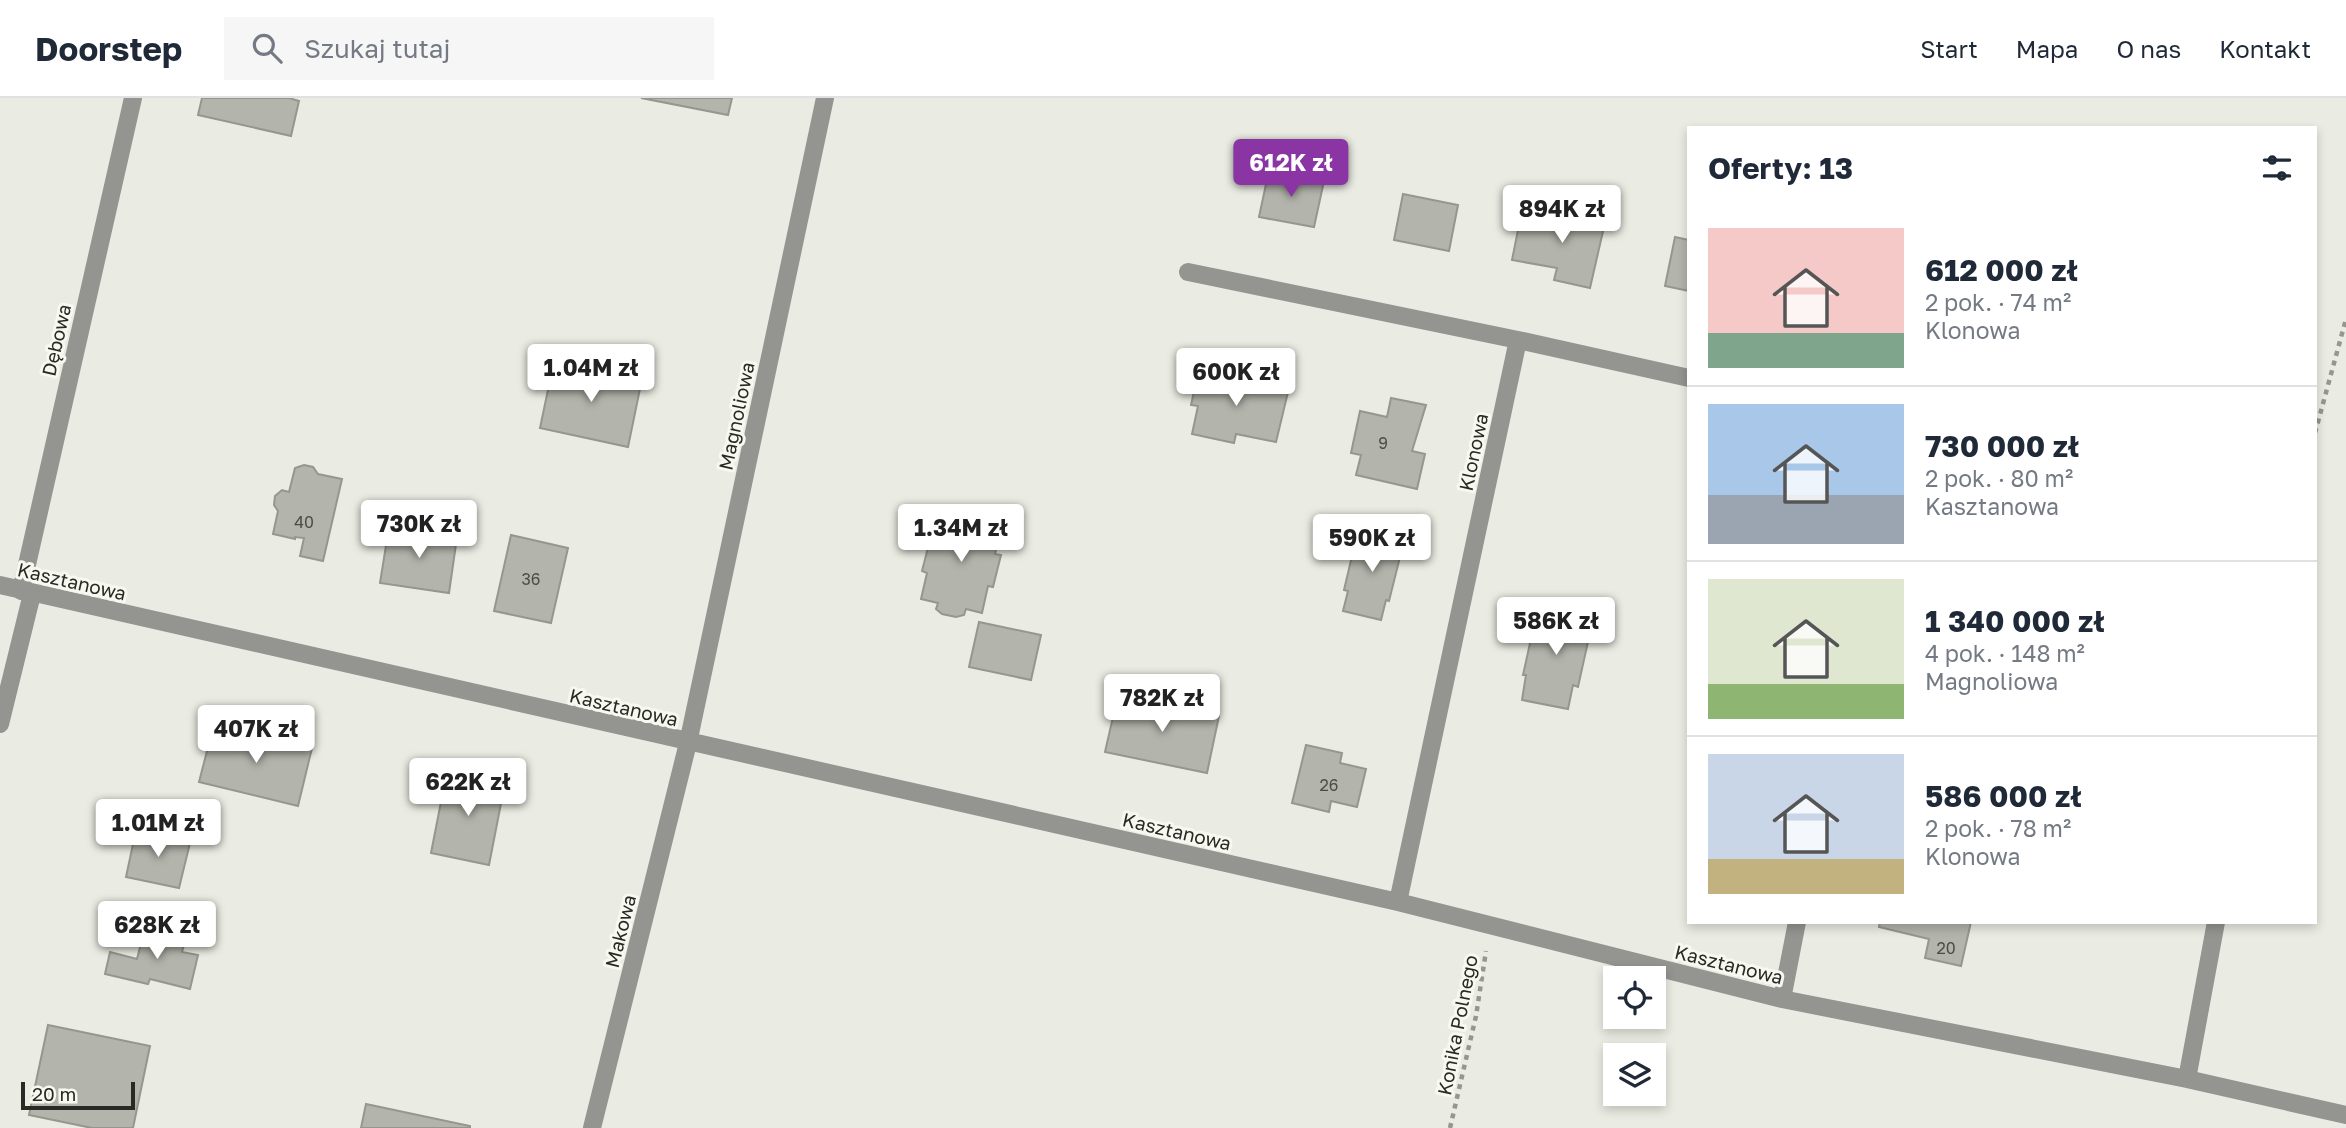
<!DOCTYPE html>
<html lang="pl">
<head>
<meta charset="utf-8">
<style>
	body { margin:0; font-family:"Golos Text",sans-serif; background:#f6f6f7; color:#1f2937; height:100vh; display:flex; flex-direction:column; font-size:26px; white-space:nowrap }
	* { box-sizing:border-box; margin:0 }
	p { font-size:23px; color:#747a83 }
	.icon { flex:none; width:38px; height:38px; fill:none; stroke:currentColor; stroke-width:2; stroke-linecap:round; stroke-linejoin:round }
	.map { position:relative; flex:1; overflow:hidden }
	.side { position:absolute; left:1687px; top:28px; width:630px; height:798px; display:flex; flex-direction:column; background:#fff; border-radius:0px; box-shadow:0 4px 10px #0003 }
	.side>* { flex:none }
	.fabs { position:absolute; left:1603px; top:868px; display:grid; gap:14px }
	.fabs a { display:grid; place-items:center; width:63px; height:63px; border-radius:0px; background:#fff; box-shadow:0 4px 10px #0003; font-size:35px }
	.scale { position:absolute; left:21px; bottom:18px; width:114px; box-sizing:border-box; padding-left:7px; border:4px solid #292a26; border-top:0; font-size:19px; line-height:24px; white-space:nowrap; color:#292a26; -webkit-text-stroke:5px #f7f8ef; paint-order:stroke }
	.price { position:absolute; translate:-50% -60px; padding:0 16px; border-radius:7px; background:#fff; color:#222; font-size:23px; line-height:46px; filter:drop-shadow(0 2px 4px #0008) }
	.price::after { content:''; position:absolute; left:50%; top:42px; width:21px; height:16px; margin-left:-10px; background:inherit; clip-path:polygon(0 0,100% 0,50% 100%) }
	.price.on { background:#8a35a3; color:#fff }
	ul { padding:0; list-style:none }
	li { display:flex; align-items:center; gap:21px; height:175px; padding:0 21px }
	li+li { border-top:2px solid #e0e1e3 }
	li span { display:grid; place-items:center; flex:none; width:196px; height:140px; border-radius:0px; color:#555 }
	li>.icon { margin-inline-start:auto }
	span .icon { width:84px; height:84px; fill:#fffc; stroke-width:1 }
	li b { font-size:30px }
	h2 { display:flex; justify-content:space-between; align-items:center; height:84px; padding:0 21px; font-size:30px }
	header { display:flex; align-items:center; gap:42px; box-sizing:border-box; height:98px; padding:0 35px; background:#fff; border-bottom:2px solid #e0e1e3 }
	header strong { font-size:33px }
	nav { display:flex; gap:38px; margin-inline-start:auto; font-size:24px }
	.search { width:490px; height:63px; background:#f6f6f7; display:flex; align-items:center; gap:18px; box-sizing:border-box; padding:0 24px; border-radius:0px; color:#747a83; font-size:26px }
	.map>svg:first-child { display:block }
	.building { fill:#b3b4ab; stroke:#95978e; stroke-width:2 }
	.lines { fill:none; stroke-linecap:round; stroke-linejoin:round }
	.path { stroke:#95968f; stroke-width:4.5; stroke-dasharray:5 5; stroke-linecap:butt }
	.minor { stroke:#949490; stroke-width:18 }
	.labels { text-anchor:middle; dominant-baseline:central; stroke-width:6; stroke-linejoin:round; paint-order:stroke }
	.number-label { font-size:16px; fill:#4c4c47 }
	.street-label { font-size:19px; fill:#292a26; stroke:#f7f8ef }
</style>
</head>
<body>
<header>
<strong>Doorstep</strong>
<div class="search"><svg class="icon" aria-label="search" viewBox="0 0 24 24"><circle cx="10" cy="10" r="6"/><path d="M15 15l6 6"/></svg>Szukaj tutaj</div>
<nav><a>Start</a><a>Mapa</a><a>O nas</a><a>Kontakt</a></nav>
</header>
<div class="map">
<svg width="2346" height="1030" viewBox="0 0 2346 1030">
	<rect width="100%" height="100%" fill="#eaebe2"/>
	<path class="building" d="M202,0H289L299,3L291,38L198,17Z
		M641,0H732L728,17Z
		M1269,72L1324,83L1314,129L1259,119Z
		M1403,96L1458,107L1449,153L1394,142Z
		M1545,105L1586,115L1584,125L1604,129L1590,190L1554,182L1557,170L1512,162L1519,127L1539,132Z
		M1675,139L1689,142V193L1665,188Z
		M554,263L642,281L628,349L540,330Z
		M1200,267L1231,274L1229,281L1288,294L1276,344L1236,336L1234,345L1192,336L1198,308L1191,307Z
		M1391,300L1426,307L1412,353L1425,356L1417,391L1356,377L1361,357L1351,355L1360,313L1387,319Z
		M304,367L313,369L318,376L342,381L323,463L300,458L304,440L295,439V441L273,436L278,413L274,407L275,398L282,392L289,394L295,370Z
		M973,412L986,420L985,426L1001,430L995,456L1001,457L993,489L988,488L982,515L966,511L964,517L956,519L942,516L936,511L938,505L921,501L927,475L922,473L930,442L935,443L941,416L957,420L958,414Z
		M1372,428L1393,433L1390,444L1403,447L1389,503L1386,502L1381,522L1343,513L1348,493L1344,492L1357,437L1369,440Z
		M389,429L457,439L449,495L380,485Z
		M511,437L568,450L551,525L494,513Z
		M1538,509L1593,521L1578,589L1573,587L1568,611L1522,602L1526,577H1523Z
		M979,524L1041,537L1031,582L969,569Z
		M1118,597L1219,618L1207,675L1105,654Z
		M214,626L312,650L298,708L199,684Z
		M1306,647L1342,655L1340,665L1366,671L1357,709L1331,703L1329,714L1292,705Z
		M447,673L505,685L489,767L431,755Z
		M136,732L169,736L174,741L190,745L179,790L126,779Z
		M1880,824H1971L1961,868L1925,860L1929,841L1879,829Z
		M145,830L163,835L171,831L180,833L186,840L182,854L198,857L190,891L150,881L148,886L105,876L110,854L137,861Z
		M48,927L150,948L133,1030H92L29,1017Z
		M366,1006L470,1028V1030H361Z"/>
	<g class="lines">
		<path class="path" d="M2315,335L2346,221
			M1450,1030L1476,918L1486,853"/>
		<path class="minor" d="M1188,174L1518,242L1398,804
			M1518,242L1689,280
			M0,487L1398,804L1782,901L2187,981L2346,1017
			M21,493L133,0
			M0,626L32,496
			M1782,901L1797,824
			M2187,981L2216,824
			M592,1030L688,645L825,0"/>
	</g>
	<g class="labels">
		<g class="number-label">
			<text x="1383" y="345">9</text>
			<text x="304" y="424">40</text>
			<text x="531" y="481">36</text>
			<text x="1329" y="687">26</text>
			<text x="1946" y="850">20</text>
		</g>
		<g class="street-label">
			<text transform="translate(56 242) rotate(-77)">Dębowa</text>
			<text transform="translate(736 318) rotate(-78)">Magnoliowa</text>
			<text transform="translate(1473 354) rotate(-78)">Klonowa</text>
			<text transform="translate(72 483) rotate(13)">Kasztanowa</text>
			<text transform="translate(624 609) rotate(13)">Kasztanowa</text>
			<text transform="translate(1177 733) rotate(13)">Kasztanowa</text>
			<text transform="translate(620 833) rotate(-76)">Makowa</text>
			<text transform="translate(1729 866) rotate(14)">Kasztanowa</text>
			<text transform="translate(1457 927) rotate(-79)">Konika Polnego</text>
		</g>
	</g>
</svg>
<div class="fabs">
<a><svg class="icon" aria-label="locate" viewBox="0 0 24 24"><circle cx="12" cy="12" r="6"/><path d="M12 2v4M12 18v4M2 12h4M18 12h4"/></svg></a>
<a><svg class="icon" aria-label="layers" viewBox="0 0 24 24"><path d="M12 4l9 5-9 5-9-5zM3 14l9 5 9-5"/></svg></a>
</div>
<div class="scale">20 m</div>
<b class="price on" style="left:1291px;top:101px">612K zł</b>
<b class="price" style="left:1562px;top:147px">894K zł</b>
<b class="price" style="left:591px;top:306px">1.04M zł</b>
<b class="price" style="left:1236px;top:310px">600K zł</b>
<b class="price" style="left:419px;top:462px">730K zł</b>
<b class="price" style="left:961px;top:466px">1.34M zł</b>
<b class="price" style="left:1372px;top:476px">590K zł</b>
<b class="price" style="left:1556px;top:559px">586K zł</b>
<b class="price" style="left:1162px;top:636px">782K zł</b>
<b class="price" style="left:256px;top:667px">407K zł</b>
<b class="price" style="left:468px;top:720px">622K zł</b>
<b class="price" style="left:158px;top:761px">1.01M zł</b>
<b class="price" style="left:157px;top:863px">628K zł</b>
<section class="side">
<h2>Oferty: 13<svg class="icon" aria-label="filters" viewBox="0 0 24 24"><path d="M4 7h16M4 17h16"/><circle cx="9" cy="7" r="2"/><circle cx="15" cy="17" r="2"/></svg></h2>
<ul>
<li><span style="background:linear-gradient(#f6c9c9 75%,#7fa58c 0)"><svg class="icon" aria-label="home" viewBox="0 0 24 24"><path d="M3 11l9-7 9 7M6 9v11h12V9"/></svg></span><div><b>612 000 zł</b><p>2 pok. · 74 m²</p><p>Klonowa</p></div></li>
<li><span style="background:linear-gradient(#a9c7e8 65%,#9aa5b1 0)"><svg class="icon" aria-label="home" viewBox="0 0 24 24"><path d="M3 11l9-7 9 7M6 9v11h12V9"/></svg></span><div><b>730 000 zł</b><p>2 pok. · 80 m²</p><p>Kasztanowa</p></div></li>
<li><span style="background:linear-gradient(#dfe7d0 75%,#8fb573 0)"><svg class="icon" aria-label="home" viewBox="0 0 24 24"><path d="M3 11l9-7 9 7M6 9v11h12V9"/></svg></span><div><b>1 340 000 zł</b><p>4 pok. · 148 m²</p><p>Magnoliowa</p></div></li>
<li><span style="background:linear-gradient(#c9d6e8 75%,#c2b280 0)"><svg class="icon" aria-label="home" viewBox="0 0 24 24"><path d="M3 11l9-7 9 7M6 9v11h12V9"/></svg></span><div><b>586 000 zł</b><p>2 pok. · 78 m²</p><p>Klonowa</p></div></li>
</ul>
</section>
</div>
</body>
</html>
